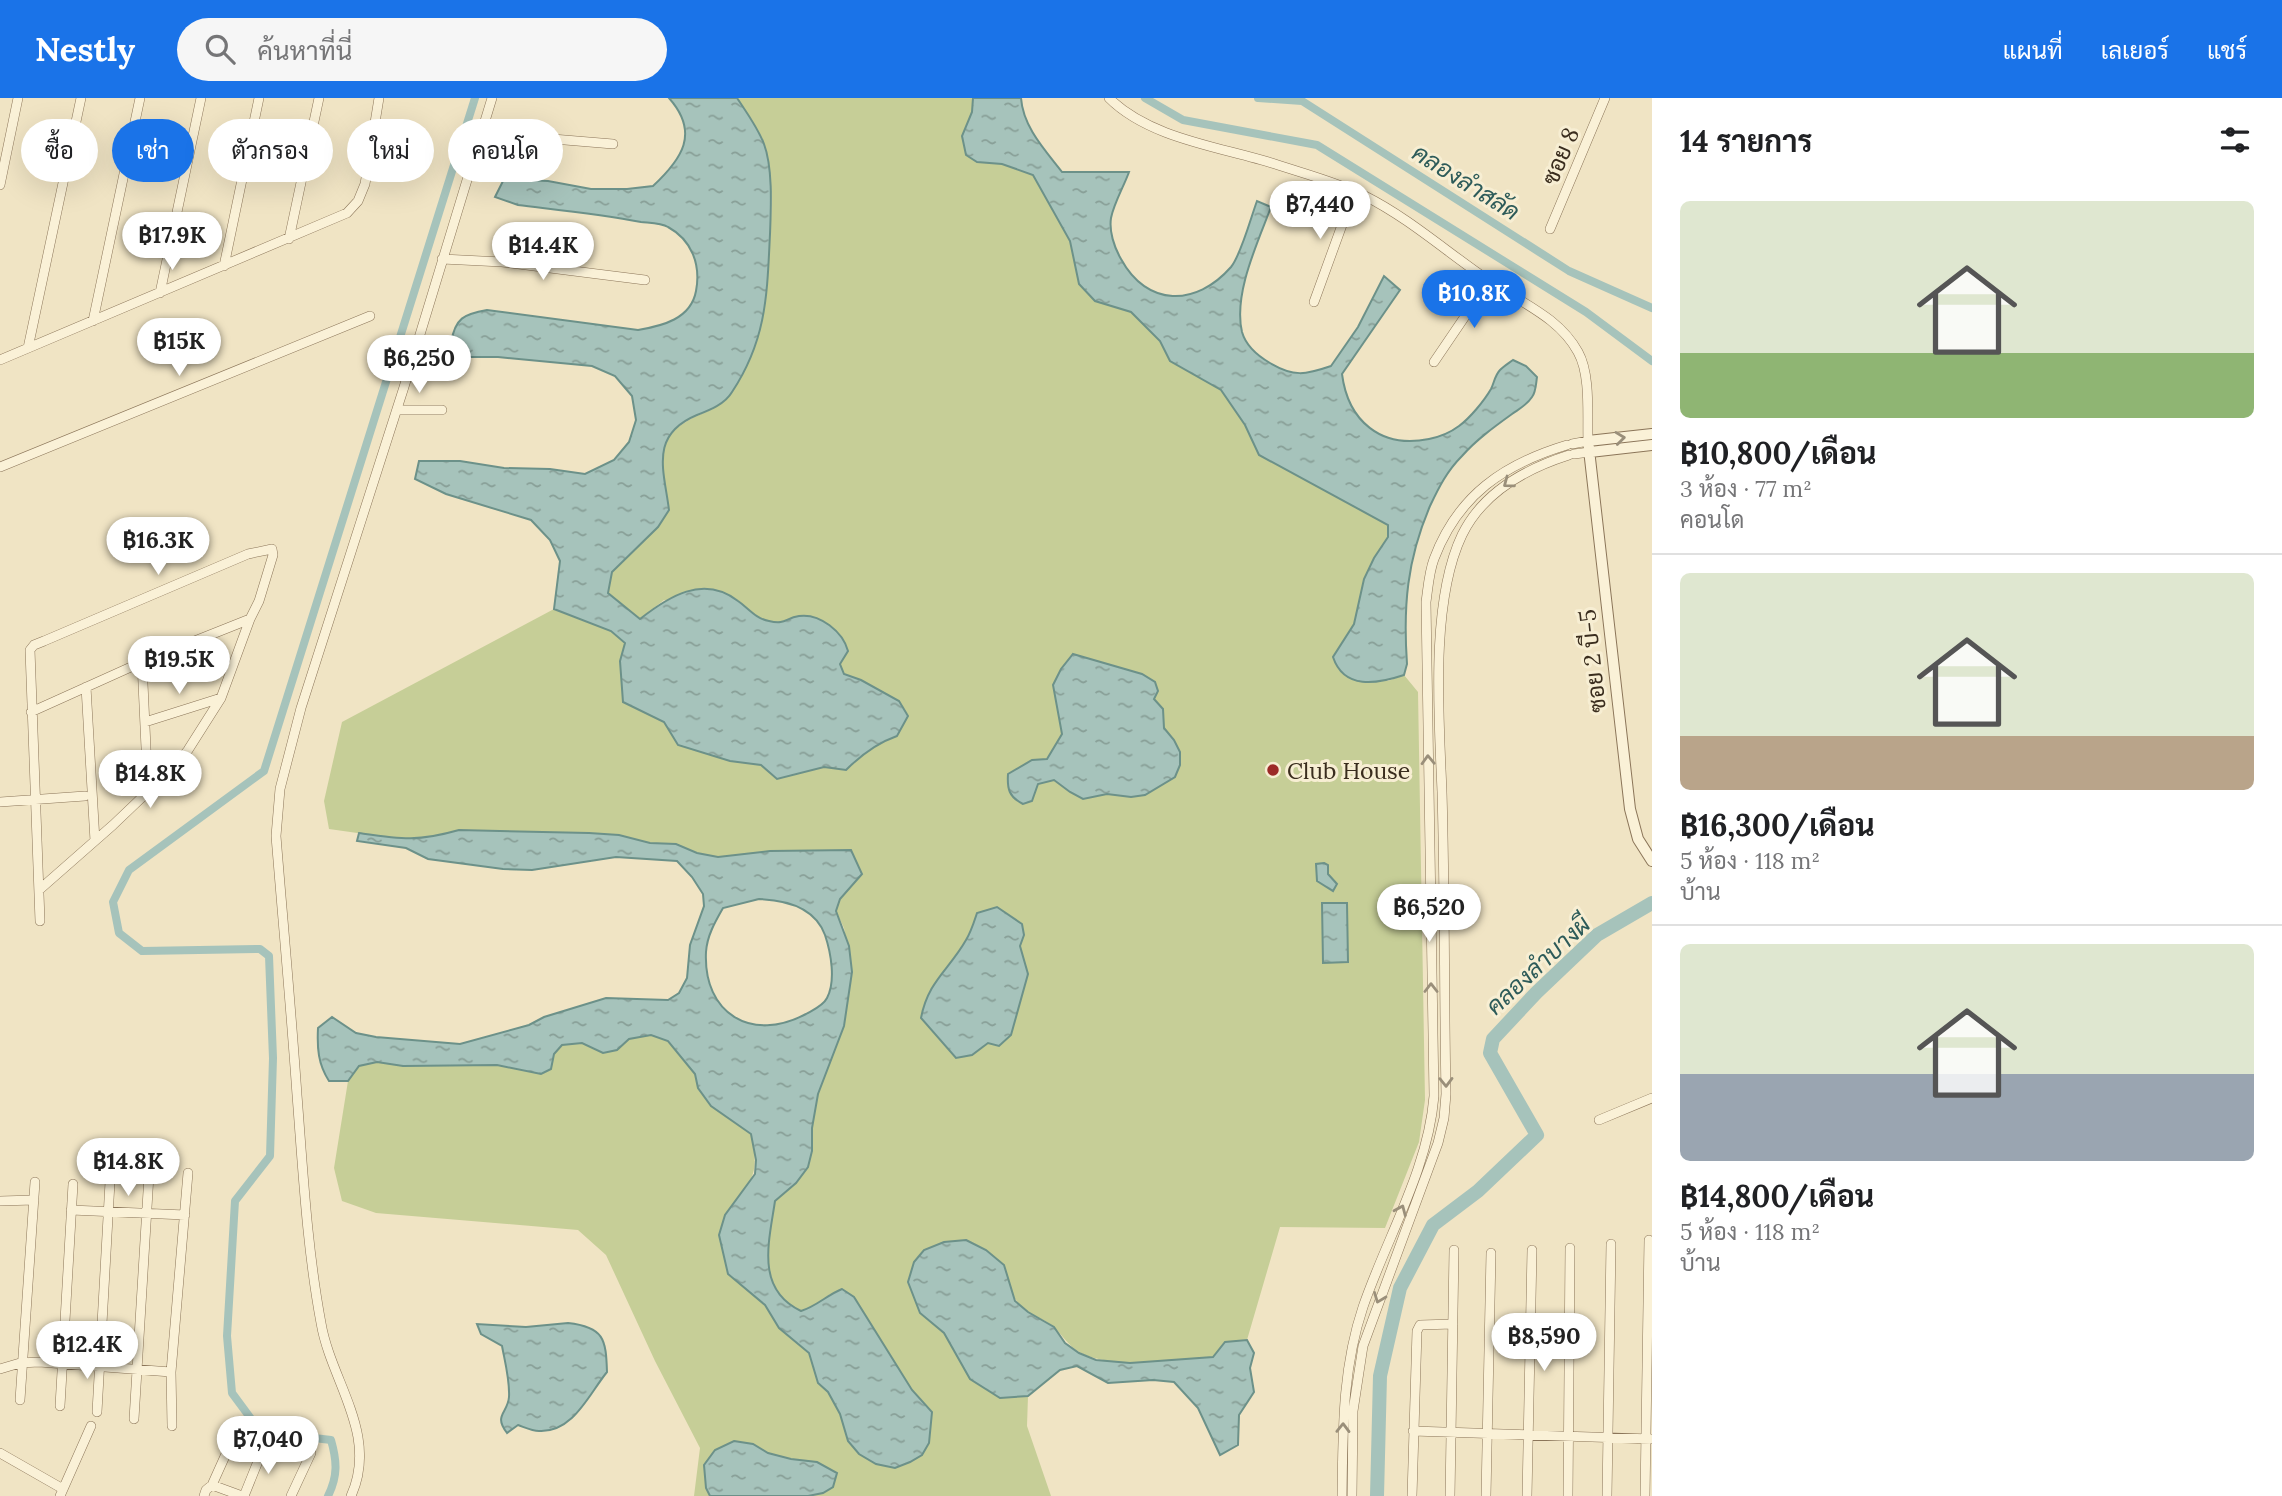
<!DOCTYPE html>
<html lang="th">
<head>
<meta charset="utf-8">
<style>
	body { margin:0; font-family:Lora,Sarabun,serif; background:#f6f6f6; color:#202124; height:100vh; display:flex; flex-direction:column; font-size:26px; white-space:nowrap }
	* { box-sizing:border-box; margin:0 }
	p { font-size:23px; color:#757577 }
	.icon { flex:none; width:38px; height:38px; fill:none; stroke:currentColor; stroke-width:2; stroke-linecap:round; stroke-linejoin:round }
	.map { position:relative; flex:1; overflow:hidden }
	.side { display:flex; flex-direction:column; background:#fff; width:630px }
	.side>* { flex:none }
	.hud { position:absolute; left:21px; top:21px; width:665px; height:63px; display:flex; gap:14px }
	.price { position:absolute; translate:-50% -60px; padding:0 16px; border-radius:24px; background:#fff; color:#222; font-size:23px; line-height:46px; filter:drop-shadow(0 2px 4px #0008) }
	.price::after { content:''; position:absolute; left:50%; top:42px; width:21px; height:16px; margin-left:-10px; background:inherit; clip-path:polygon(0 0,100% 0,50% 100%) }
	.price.selected { background:#1a73e8; color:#fff }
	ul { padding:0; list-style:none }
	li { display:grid; align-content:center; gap:14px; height:371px; padding:0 28px }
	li+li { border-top:2px solid #e0e0e0 }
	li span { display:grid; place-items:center; height:217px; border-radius:10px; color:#555 }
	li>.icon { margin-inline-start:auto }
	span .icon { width:126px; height:126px; fill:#fffc; stroke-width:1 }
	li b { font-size:30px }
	h2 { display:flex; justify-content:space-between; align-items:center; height:84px; padding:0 28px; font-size:30px }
	.chip { padding:0 24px; border-radius:32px; background:#fff; box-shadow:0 7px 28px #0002; font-size:24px; line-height:63px }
	.chip.selected { background:#1a73e8; color:#fff }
	header { display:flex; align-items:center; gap:42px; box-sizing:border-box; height:98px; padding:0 35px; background:#1a73e8; color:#fff }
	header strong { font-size:33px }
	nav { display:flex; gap:38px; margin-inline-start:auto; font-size:24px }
	.search { width:490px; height:63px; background:#f6f6f6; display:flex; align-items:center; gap:18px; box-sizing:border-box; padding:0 24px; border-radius:38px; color:#757577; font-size:26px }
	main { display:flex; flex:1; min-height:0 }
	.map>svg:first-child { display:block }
	.grass { fill:#c6ce97 }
	.water { fill:url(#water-ripples); stroke:#6c9189; stroke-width:2; fill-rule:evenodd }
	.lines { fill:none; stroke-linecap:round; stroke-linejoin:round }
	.canal { stroke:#a6c3bb; stroke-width:8 }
	.river { stroke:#a6c3bb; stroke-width:14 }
	.minor-casing { stroke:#8b7559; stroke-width:10 }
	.tertiary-casing { stroke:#8b7559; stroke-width:12 }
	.minor { stroke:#faf1d7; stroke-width:9 }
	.tertiary { stroke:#faf1d7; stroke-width:10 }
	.oneway { stroke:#9a8f7a }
	.poi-dot { fill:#9c2a27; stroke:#f7eed3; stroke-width:2.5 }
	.labels { text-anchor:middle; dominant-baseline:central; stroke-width:6; stroke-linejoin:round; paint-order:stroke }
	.street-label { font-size:23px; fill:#3a2d1e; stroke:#f7eed3 }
	.poi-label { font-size:23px; fill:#3a2d1e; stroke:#f7eed3; text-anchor:start }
	.water-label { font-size:24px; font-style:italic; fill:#2d5b59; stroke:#f7eed3 }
</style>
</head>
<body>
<header>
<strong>Nestly</strong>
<div class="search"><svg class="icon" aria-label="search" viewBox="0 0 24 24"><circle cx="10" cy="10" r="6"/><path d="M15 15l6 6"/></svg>ค้นหาที่นี่</div>
<nav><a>แผนที่</a><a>เลเยอร์</a><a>แชร์</a></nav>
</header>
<main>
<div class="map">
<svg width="1652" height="1398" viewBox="0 0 1652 1398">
	<defs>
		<pattern id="water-ripples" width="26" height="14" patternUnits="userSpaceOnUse" patternTransform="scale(1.75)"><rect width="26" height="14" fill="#a6c3bb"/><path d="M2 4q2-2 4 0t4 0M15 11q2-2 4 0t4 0" fill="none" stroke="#889f97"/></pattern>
	</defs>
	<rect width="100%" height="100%" fill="#f0e4c4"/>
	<path class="grass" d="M737,0H973L972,14L962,38L977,64L1002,66L1033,77L1070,143L1079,186L1095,203L1131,214L1160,243L1170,263L1221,292L1245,327L1259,357L1388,427V439L1374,460L1364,481L1354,526L1333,559L1388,583L1404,577L1418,594L1425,1002L1419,1044L1385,1130L1280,1129L1247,1242L1225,1244L1213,1259C1178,1263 1112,1271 1081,1255C1067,1248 1062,1235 1050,1226C1043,1221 1034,1218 1027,1213C1011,1202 1008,1185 1004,1167L908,1184L920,1215L944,1235L970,1281L1000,1300L1028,1298L1027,1328L1051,1398H694L700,1350L655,1263L606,1157L578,1132L376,1115L342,1103L334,1070L348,983L359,968L377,964L403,968L497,967L541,976L551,971L554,956L562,947L582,945L603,955L617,952L629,941L651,937L668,943L695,976L698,990L711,1008L751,1036C757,1067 758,1077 736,1102L750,1194L765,1207L779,1230L809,1255L819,1285L828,1294L840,1316L848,1343L859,1356L876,1366L930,1328L932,1313L912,1292L854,1199L830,1196L816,1208L802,1213C755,1191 769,1144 775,1103L796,1085L812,1053V1030L818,996L844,928L852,874L844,830L836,813L839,801L862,776L851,752L770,753L718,759L697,755L676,746L650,745L619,737L589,735L459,732L429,740L407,742L329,731L324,703L342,624L554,511L611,533L625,545L620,563L623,604L664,624L730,663L761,667L777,681L824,669L846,672C861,657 877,645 897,638L899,603L861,582L844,576L840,566L848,553L798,518L782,526L761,522L735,500L664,502L640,521L608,495L612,474L658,429L669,412C662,353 648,337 713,311L770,142L772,101L765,48Z"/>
	<path class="water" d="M669,0H737C747,15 758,30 764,46C773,70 771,110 770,136C767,196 767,241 732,294C725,306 710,312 697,317C649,337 664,372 669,412L658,429L612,474L608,495L640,521C668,499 703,476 738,503C748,510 756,521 769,523C786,527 785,520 799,518C820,515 843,534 848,553L840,566L844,576L861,582L899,603L908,618L897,638C877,645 861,657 846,672L824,669L777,681L761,667L730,663L678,647L664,624L623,604L620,563L625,545L611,533L554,511L560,463L550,442L531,422L446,396L415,381L419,363H460L504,370L550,371L585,376L614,362L629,344L636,322L632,298L615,278L592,268L498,259H461L451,245C455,220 464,216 487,212L638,232C662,228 691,221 696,193C701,167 692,142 668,129C661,125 649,125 641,124C600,116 559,112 518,107L495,99L504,81L548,83L591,91H627L653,88C682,61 700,35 669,0Z
		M973,0H1021C1023,29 1045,52 1062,74H1129C1124,88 1114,105 1111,120C1109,133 1114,149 1121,161C1147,209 1196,209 1231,169C1241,157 1251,119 1257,103L1271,109C1258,144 1233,196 1242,234C1246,248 1258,258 1270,265C1294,279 1305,277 1331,268L1358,229L1384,178L1400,192L1342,276C1348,323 1381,351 1429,341C1439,339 1451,334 1459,328C1470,320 1484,303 1491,291C1494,285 1495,277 1500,272C1504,268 1509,265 1513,262L1526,268L1537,279C1536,285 1536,294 1532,299C1527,307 1519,311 1512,316C1494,329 1476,342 1462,358C1447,373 1439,389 1430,408C1407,462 1403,508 1407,566L1404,577C1377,586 1344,592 1333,559L1354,526L1364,481L1374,460L1388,439V427L1259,357L1245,327L1221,292L1170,263L1160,243L1131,214L1095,203L1079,186L1070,143L1033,77L1002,66L977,64L966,57L962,38L972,14Z
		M1073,556L1142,576L1155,584L1158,593L1154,601L1163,611L1164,630L1174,642L1180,654V667L1175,679L1145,697L1131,699L1107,696L1083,701L1070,694L1054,682L1038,686L1032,703L1023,706C1009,699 1007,691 1008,676L1032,662L1047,661L1062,636L1053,587L1061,571Z
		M459,732L589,735L619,737L650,745L676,746L697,755L718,759L770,753L851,752L862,776L840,801L836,813L849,848L852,874L844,928L818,996L812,1030V1053L808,1069L796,1085L775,1103C769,1144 755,1191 801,1213C817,1208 827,1197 842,1191L854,1199L912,1292L932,1314L929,1345L922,1357L910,1364L895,1370L876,1366L859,1356L848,1343L840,1316L828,1294L818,1285L809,1255L779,1230L765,1207L728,1176L719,1137L725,1117L755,1076L756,1062L751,1036L711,1008L698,990L695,976L668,943L651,937L629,941L617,952L603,955L582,945L562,947L554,956L551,971L541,976L497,967L403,968L377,964L359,968L348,983H329C318,966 317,950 318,930L332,919L356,935L376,939L460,946L529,927L544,919L606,900L668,902L679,895L687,880L690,847L704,808L703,796L692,779L677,763L616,759L532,772L503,771L428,761L406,750L357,743L359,735C401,741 417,744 459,732ZM759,801C786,802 815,809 825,837C831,855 836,883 827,900C823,908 813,912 806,916C752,945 703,916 706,854C707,838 715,824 723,810Z
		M1324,765L1328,767V776L1337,786L1333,793L1317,783L1316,766Z
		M1322,805H1347L1348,864L1323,865Z
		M997,809L1022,826L1024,837L1020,848L1028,876L1011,937L999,948L988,945L972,957L956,960L921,920C928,883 949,872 966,842C971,834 974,824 977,815Z
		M966,1142L986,1152L1004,1167L1015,1203L1028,1214L1054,1229L1065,1245L1079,1255L1096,1262L1130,1265L1213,1259L1225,1244L1247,1242L1254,1255L1250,1270L1254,1294L1239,1317L1238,1347L1220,1357L1198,1310L1174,1284L1153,1282L1108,1285L1077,1268L1060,1272L1028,1298L1000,1300L970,1281L944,1235L920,1215L908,1184L914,1164L924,1152L944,1144Z
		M568,1225C604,1229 606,1241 607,1274C589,1296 573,1335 539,1333C532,1333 524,1329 518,1327L507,1335C493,1317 508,1315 509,1299C510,1283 505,1264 502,1248L481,1236L477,1226L526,1229Z
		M734,1343L753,1346L768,1355L791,1361L817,1364L837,1375L833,1389L823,1395L808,1398H710L706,1390L704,1367L715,1352Z"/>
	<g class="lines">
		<path class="canal" d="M1145,0L1183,22L1317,47L1586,214L1652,263
			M1258,0L1302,3L1569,173L1652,210
			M328,1398C338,1378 337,1363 331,1342L289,1337L255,1326L232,1295L227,1238L235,1103L270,1058L273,960L269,858L260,851L142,853L119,835L113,804L129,772L264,673L475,0"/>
		<path class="river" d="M1377,1398L1380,1278L1400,1190L1433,1127L1478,1093L1537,1037L1490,955L1493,941L1536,895L1597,837L1652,805"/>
		<defs>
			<path id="minor" d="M1109,0C1150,41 1222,49 1275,66C1305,76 1337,84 1365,98C1409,120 1448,155 1488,182C1521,205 1559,219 1578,254C1591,277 1587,318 1588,343L1572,346
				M481,35L613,46
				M0,87L18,0
				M1550,131L1605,0
				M289,141L319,0
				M442,161L502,164L645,182
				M224,168L259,0
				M160,195L201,0
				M1314,204L1354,94
				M93,223L140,0
				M28,250L81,0
				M0,262L347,115L358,103L365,86L379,0
				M1434,264L1489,183
				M397,312H442
				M1574,356L1590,354
				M0,369L370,218
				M142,564L148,693
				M86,589L95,743
				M31,614L142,564L250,521
				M145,624L221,600
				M0,704L85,698
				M39,792L113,727L177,666L188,652L221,600L250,521L259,503L273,457L272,451L248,456L44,543L34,547L30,552L40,823
				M1599,1022L1652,1000
				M0,1103L34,1102
				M71,1112L185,1117
				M0,1271L20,1265L39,1264L171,1274
				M20,1302L35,1084
				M60,1308L73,1086
				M97,1314L110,1084
				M134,1321L149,1077
				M172,1328L171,1274L188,1075
				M1413,1333L1652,1341
				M0,1355L63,1391
				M212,1387L230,1347
				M60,1398L91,1328
				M204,1398L206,1392L212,1387L242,1398
				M244,1398L265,1346
				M291,1398L311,1355
				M351,1398C379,1336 331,1284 321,1225C307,1150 303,1073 297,997C291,911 283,824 276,738L280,691L301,610L404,289L492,0
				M1342,1398C1343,1334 1342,1271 1363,1209C1387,1139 1428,1072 1434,998L1426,504C1428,490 1429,474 1434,461C1458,397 1504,366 1567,347
				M1352,1398L1353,1313L1363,1248L1438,1045L1444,1020L1446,996C1444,895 1445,795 1442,694C1439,619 1430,504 1462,437C1483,394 1525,371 1569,357
				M1412,1398L1417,1233L1420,1227L1453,1226
				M1450,1398L1454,1152
				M1486,1398L1491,1155
				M1527,1398L1532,1152
				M1568,1398L1570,1150
				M1607,1398L1611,1146
				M1645,1398L1649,1142"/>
			<path id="tertiary" d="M1652,336L1588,343L1630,711L1638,741L1652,763
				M1590,354L1652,347"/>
		</defs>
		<use href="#minor" class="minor-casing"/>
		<use href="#tertiary" class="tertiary-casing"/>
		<use href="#minor" class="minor"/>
		<use href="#tertiary" class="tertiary"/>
	</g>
	<defs><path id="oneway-chevron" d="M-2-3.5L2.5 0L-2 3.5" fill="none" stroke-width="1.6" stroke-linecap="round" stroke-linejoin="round" transform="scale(1.75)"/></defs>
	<g class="oneway">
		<use href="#oneway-chevron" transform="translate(1620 340) rotate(-7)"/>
		<use href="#oneway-chevron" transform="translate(1508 385) rotate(143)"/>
		<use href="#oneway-chevron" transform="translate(1428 662) rotate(-92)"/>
		<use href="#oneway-chevron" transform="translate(1431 890) rotate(-90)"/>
		<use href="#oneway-chevron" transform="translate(1446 984) rotate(89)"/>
		<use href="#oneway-chevron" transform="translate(1401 1112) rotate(-67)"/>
		<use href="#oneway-chevron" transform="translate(1379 1200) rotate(111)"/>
		<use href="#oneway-chevron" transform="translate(1343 1330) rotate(-89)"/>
	</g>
	<circle class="poi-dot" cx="1273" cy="672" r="7"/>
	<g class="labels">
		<g class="street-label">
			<text transform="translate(1560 58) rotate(-67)">ซอย 8</text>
			<text transform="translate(1592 563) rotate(-96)">ซอย 2 บี-5</text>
		</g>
		<g class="poi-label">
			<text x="1287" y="672">Club House</text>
		</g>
		<g class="water-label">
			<text transform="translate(1466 84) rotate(32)">คลองลำสลัด</text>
			<text transform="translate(1538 867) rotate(-43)">คลองลำบางผี</text>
		</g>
	</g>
</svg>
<b class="price" style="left:1320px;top:143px">฿7,440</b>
<b class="price" style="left:172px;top:174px">฿17.9K</b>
<b class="price" style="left:543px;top:184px">฿14.4K</b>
<b class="price selected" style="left:1474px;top:232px">฿10.8K</b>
<b class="price" style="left:179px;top:280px">฿15K</b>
<b class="price" style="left:419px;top:297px">฿6,250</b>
<b class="price" style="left:158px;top:479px">฿16.3K</b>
<b class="price" style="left:179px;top:598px">฿19.5K</b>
<b class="price" style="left:150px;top:712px">฿14.8K</b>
<b class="price" style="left:1429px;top:846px">฿6,520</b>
<b class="price" style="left:128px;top:1100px">฿14.8K</b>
<b class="price" style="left:1544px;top:1275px">฿8,590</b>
<b class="price" style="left:87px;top:1283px">฿12.4K</b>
<b class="price" style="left:268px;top:1378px">฿7,040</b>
<div class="hud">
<a class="chip">ซื้อ</a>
<a class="chip selected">เช่า</a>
<a class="chip">ตัวกรอง</a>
<a class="chip">ใหม่</a>
<a class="chip">คอนโด</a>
</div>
</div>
<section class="side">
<h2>14 รายการ<svg class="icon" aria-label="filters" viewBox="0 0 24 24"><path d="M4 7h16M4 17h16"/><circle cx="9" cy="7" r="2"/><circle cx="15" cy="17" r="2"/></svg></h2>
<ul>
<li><span style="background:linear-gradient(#dfe7d0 70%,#8fb573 0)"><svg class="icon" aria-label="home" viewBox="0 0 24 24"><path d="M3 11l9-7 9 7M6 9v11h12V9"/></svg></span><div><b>฿10,800/เดือน</b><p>3 ห้อง · 77 m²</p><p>คอนโด</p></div></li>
<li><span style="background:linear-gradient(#dfe7d0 75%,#b9a48a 0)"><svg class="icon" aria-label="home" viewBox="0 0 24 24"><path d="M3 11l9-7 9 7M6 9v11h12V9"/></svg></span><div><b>฿16,300/เดือน</b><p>5 ห้อง · 118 m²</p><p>บ้าน</p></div></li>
<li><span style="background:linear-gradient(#dfe7d0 60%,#9aa5b1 0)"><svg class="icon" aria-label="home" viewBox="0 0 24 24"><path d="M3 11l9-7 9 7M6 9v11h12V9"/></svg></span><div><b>฿14,800/เดือน</b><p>5 ห้อง · 118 m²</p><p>บ้าน</p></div></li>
</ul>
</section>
</main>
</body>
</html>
